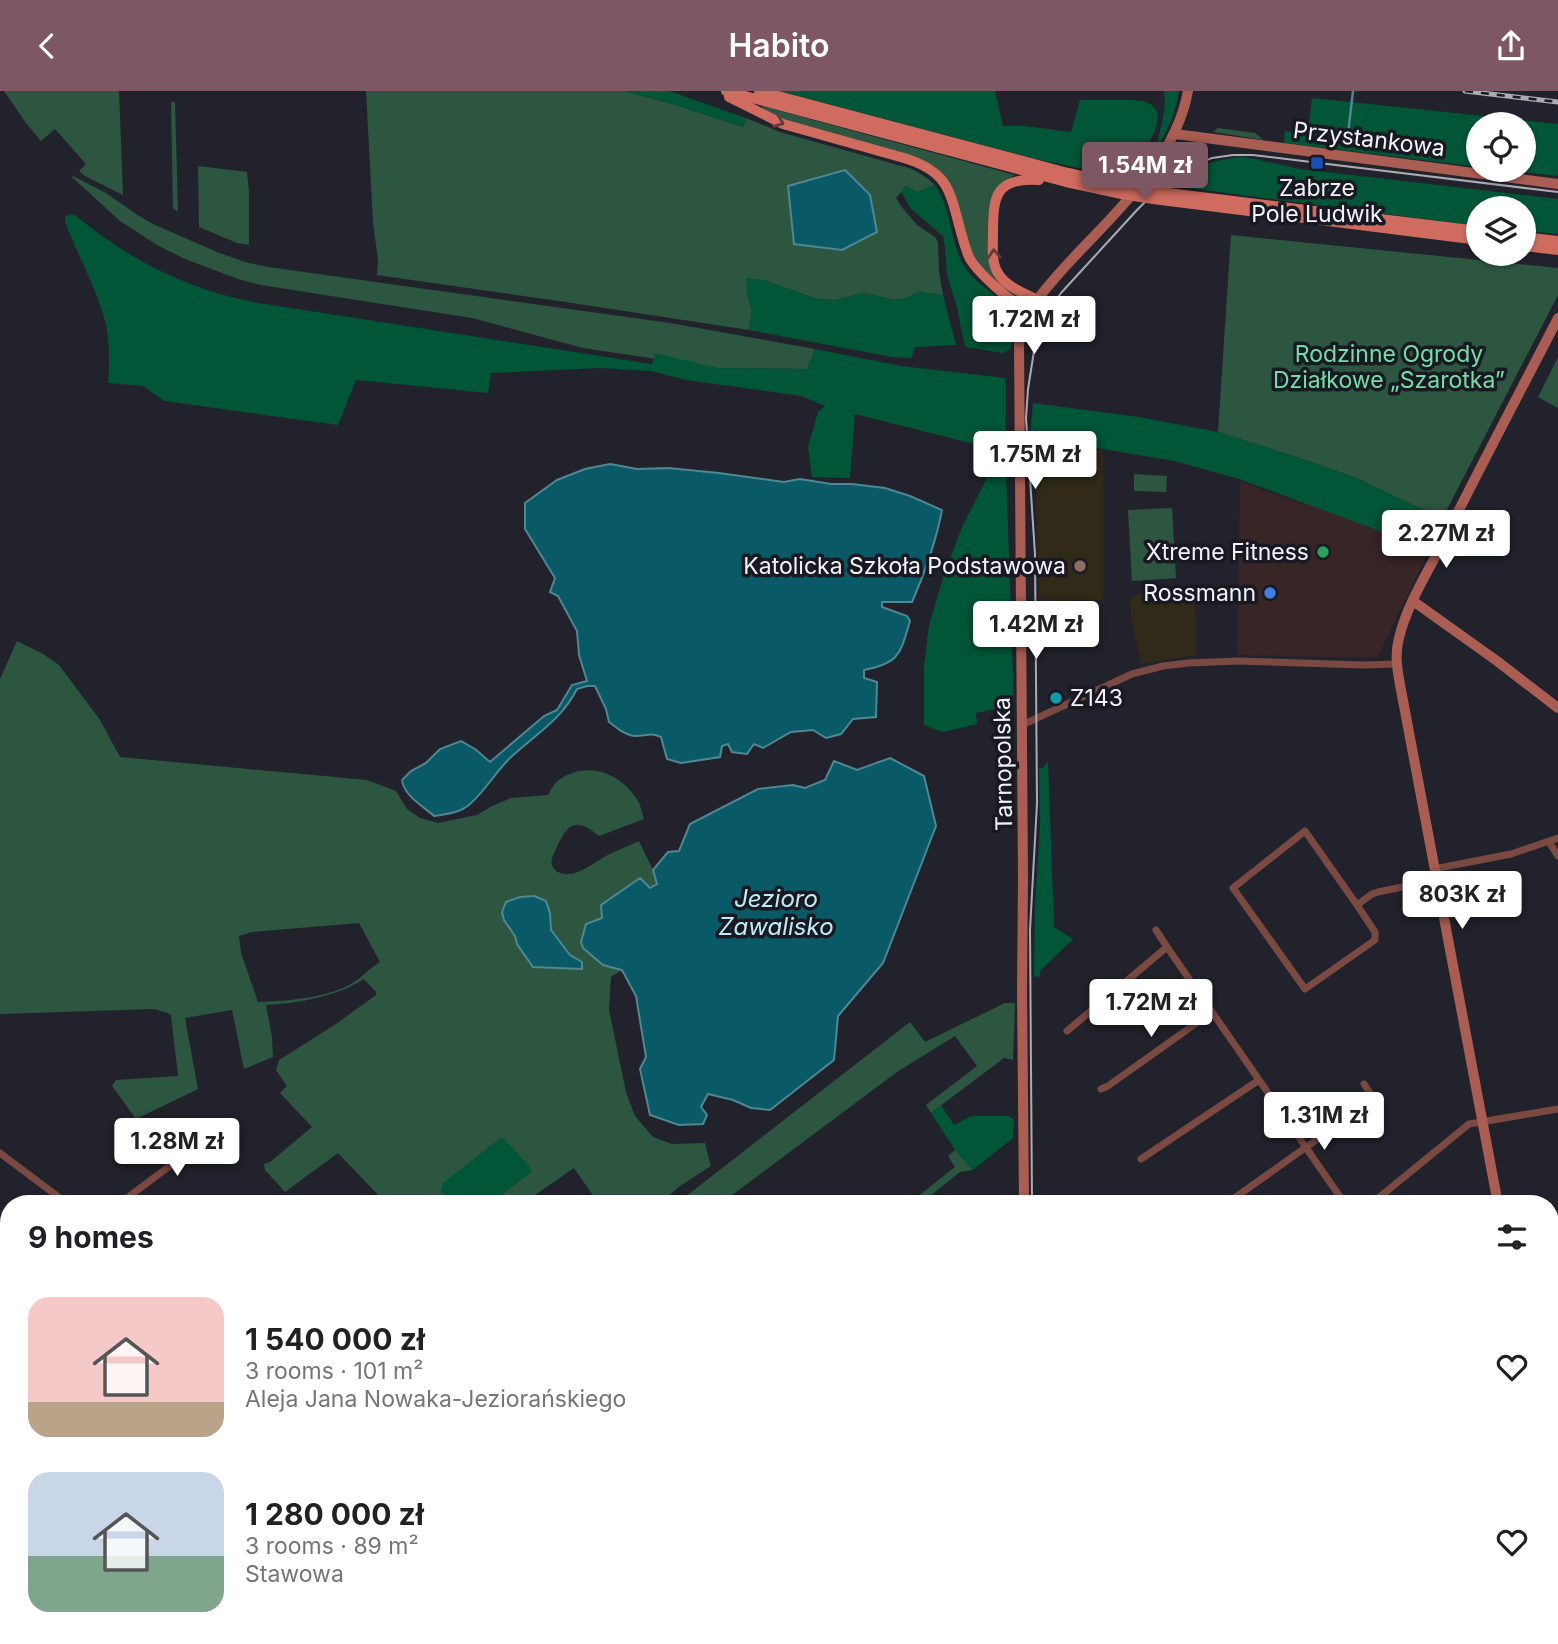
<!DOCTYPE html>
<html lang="en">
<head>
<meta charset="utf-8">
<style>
	body { margin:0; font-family:Inter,sans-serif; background:#f6f6f6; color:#202124; height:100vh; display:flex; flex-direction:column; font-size:26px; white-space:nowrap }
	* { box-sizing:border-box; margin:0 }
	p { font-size:23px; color:#757577 }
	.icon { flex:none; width:38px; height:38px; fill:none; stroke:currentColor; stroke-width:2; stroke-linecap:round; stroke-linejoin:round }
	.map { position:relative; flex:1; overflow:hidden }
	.panel { position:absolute; left:0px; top:1104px; width:1559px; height:450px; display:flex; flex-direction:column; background:#fff; border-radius:28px 28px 0 0; box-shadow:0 2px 5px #0004 }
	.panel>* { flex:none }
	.fabs { position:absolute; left:1466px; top:21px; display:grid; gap:14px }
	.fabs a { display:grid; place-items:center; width:70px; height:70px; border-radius:50%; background:#fff; box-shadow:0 2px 5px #0004; font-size:35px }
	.price { position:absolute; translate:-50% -60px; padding:0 16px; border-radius:7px; background:#fff; color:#222; font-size:23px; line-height:46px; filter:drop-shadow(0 2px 4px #0008) }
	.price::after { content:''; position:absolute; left:50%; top:42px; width:21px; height:16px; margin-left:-10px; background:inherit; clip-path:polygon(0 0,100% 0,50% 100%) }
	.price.active { background:#7e5764; color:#fff }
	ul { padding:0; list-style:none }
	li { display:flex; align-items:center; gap:21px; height:175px; padding:0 28px }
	li span { display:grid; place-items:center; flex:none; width:196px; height:140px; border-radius:21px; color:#555 }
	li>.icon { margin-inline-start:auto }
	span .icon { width:84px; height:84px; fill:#fffc; stroke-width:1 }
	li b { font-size:30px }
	h2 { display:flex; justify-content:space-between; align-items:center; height:84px; padding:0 28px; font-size:30px }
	header { display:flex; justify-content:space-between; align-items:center; height:91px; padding:0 28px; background:#7e5764; color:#fff; font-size:32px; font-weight:600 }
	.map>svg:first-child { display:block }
	.commercial { fill:#382526 }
	.education { fill:#312a19 }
	.green { fill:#2d5641; fill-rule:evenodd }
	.forest { fill:#005636 }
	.water { fill:#095967; stroke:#4f8793; stroke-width:2 }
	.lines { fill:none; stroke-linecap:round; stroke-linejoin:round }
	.stream { stroke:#4f8793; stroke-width:2.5 }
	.street { stroke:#7a4a42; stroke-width:7 }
	.secondary { stroke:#aa5d52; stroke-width:10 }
	.primary { stroke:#cf6c5f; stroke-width:10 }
	.tram { stroke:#abacb3; stroke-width:2 }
	.rail-casing { stroke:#abacb3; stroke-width:5 }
	.rail { stroke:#191922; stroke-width:2.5; stroke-dasharray:8; stroke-linecap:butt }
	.primary-bridge { stroke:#cf6c5f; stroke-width:10 }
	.oneway { stroke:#623a3a }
	.transit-dot { fill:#1a4fb4; stroke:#191922; stroke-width:2.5 }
	.leisure-dot { fill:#2e9e5b; stroke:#191922; stroke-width:2.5 }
	.education-dot { fill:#8d6e63; stroke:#191922; stroke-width:2.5 }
	.shop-dot { fill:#3f7fe0; stroke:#191922; stroke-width:2.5 }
	.culture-dot { fill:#0f9aa8; stroke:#191922; stroke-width:2.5 }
	.labels { text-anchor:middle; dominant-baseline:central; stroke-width:7; stroke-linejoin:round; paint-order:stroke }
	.street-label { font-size:23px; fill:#f2f3f9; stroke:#191922 }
	.poi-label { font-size:23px; fill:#f2f3f9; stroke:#191922; text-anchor:end }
	.park-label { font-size:23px; fill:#76dba8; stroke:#191922 }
	.water-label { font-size:24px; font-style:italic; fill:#bfebf6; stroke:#191922 }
</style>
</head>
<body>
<header><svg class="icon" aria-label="back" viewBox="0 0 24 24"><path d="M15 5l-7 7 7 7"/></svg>Habito<svg class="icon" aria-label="share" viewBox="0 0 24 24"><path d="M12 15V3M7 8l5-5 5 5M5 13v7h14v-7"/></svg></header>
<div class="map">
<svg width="1558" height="1553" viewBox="0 0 1558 1553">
	<rect width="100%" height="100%" fill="#22222c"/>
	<path class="commercial" d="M1240,390L1300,413L1320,407L1432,454L1377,567L1237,564Z"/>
	<path class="education" d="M1035,358L1103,359V509L1039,510Z
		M1195,500L1196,564L1141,573L1131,526L1130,509H1132L1131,504Z
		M1203,1545H1315L1320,1552L1318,1553H1215L1205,1548Z"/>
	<path class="green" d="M4,0H119L123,104L85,85L79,80L86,73L55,38L41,50L26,32Z
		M366,0H625L676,14L743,36L746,27L780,41L912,78L924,85L935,94L917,101L906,95L896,107L901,115L917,134L935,146L938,151L939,181L943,204L918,201L907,207L894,209L864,202L835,209L817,208L763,189L747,202L752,220L749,239L559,210L377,184L378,169L373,131Z
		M171,11H175L178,120L173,118Z
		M762,15L1015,84C980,101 989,133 989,166L1026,210L1017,208L977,172L936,76L916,66L792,32L764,18Z
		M1218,37L1255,42L1264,49L1213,41Z
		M198,75L247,81L249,101V154L237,152L199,136Z
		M73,85L106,102L139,125L153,133L217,161L245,171L268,176L670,232L815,258L807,278L717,277L583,257L472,227L261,194L238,188L185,168L157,154L120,130L72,86Z
		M1231,144L1558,177V204L1442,428L1356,387L1299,367L1218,341Z
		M1558,266V317L1538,306Z
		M1134,383L1167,385L1166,401L1134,400Z
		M1172,417L1176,487L1132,490L1128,419Z
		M17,550L43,563L59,574L100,629L120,666L367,689L396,700L407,718L420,727L438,732L477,724L492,715L511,707L548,704C554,692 559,687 572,682C599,673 626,688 639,712C641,716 642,723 644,728L599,745C575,725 567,733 556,758C554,763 550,768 552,774C554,780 559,782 564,783C581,785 599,767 614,761C622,757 631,754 639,750L653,779L657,792L651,797L640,787L601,814L603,874L622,879L611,886L609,919L626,1001L635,1025L653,1046L672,1053L705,1052L711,1075L680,1095L659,1113H599L574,1077L522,1113H490L531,1081L441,1099L452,1113H374L381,1107L338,1062L285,1101L265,1079L264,1073L270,1071L312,1036L280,1002L287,995L276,979L279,969L336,933L376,904V901L364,888C336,906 298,912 266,914L272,946L273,966L244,978L232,919L185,927L198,998L136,1028L112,995L116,989L178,985L171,924L168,922L154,918L0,923V588ZM534,805L546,810L550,822L551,839L570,864L582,871V877L533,876L517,853L515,845L520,806ZM359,832L380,871C370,877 363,885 354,891C329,907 287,910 258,911L241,862L239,845L252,841Z
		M1005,912H1015L1013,969L1004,967L931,1022L926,1014L977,975L955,945L897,981L720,1113H676L910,931L925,951Z
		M955,1059L973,1079L960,1081L931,1104L938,1113H914L912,1110L955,1076L948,1065Z
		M0,1344L2,1348L9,1346V1439L0,1444Z"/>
	<path class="forest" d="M625,0H669L746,27L743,36L676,14Z
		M779,0H995L1003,35H1025L1071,41L1080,9H1132L1143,10L1150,13L1156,18L1158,25L1156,37L1147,56L1145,70L1126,87L1036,68Z
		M1164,0H1179C1175,23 1168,39 1156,59C1159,38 1167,22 1164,0Z
		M1312,7L1558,33V85L1503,79H1524V33H1479V76L1284,52L1285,40L1308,43Z
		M1240,66L1255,68L1300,78L1558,108V143L1524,140V117H1479V135L1165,94C1188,76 1212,70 1240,66Z
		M935,94C953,119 949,154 967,179C980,197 1003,205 1012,226C1016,235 1013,248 1011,258L1003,262L965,256L957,216L947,184L945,157L943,145L911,118L901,100L906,95L917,101Z
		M70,123L76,125C133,171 186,198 258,212L652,273L655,262L717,277L807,278L815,258L901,275L1005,287V348L1014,614L976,622L977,633L943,641L924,634V574L929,534L943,487L962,436L991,379L974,353L855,323L850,387L812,386L808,356L818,321L825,315L801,305L686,289L651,280L600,277L491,282L488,302L356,289L338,334L164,310L143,295L108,292C110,267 110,241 101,217C91,187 76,160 65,131V126Z
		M746,187L763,189L817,208L835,209L864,202L894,209L907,207L918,201L943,204L956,254L915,256L911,267L892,266L749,239L752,220L747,202Z
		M1033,312L1139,326L1218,341L1299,367L1356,387L1447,431L1432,459L1417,452L1404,449L1239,388L1174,370L1038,347H1030Z
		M1048,670L1054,836L1073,848L1041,879L1039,886L1034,885L1035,812L1040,735L1039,677H1043Z
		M941,1014L954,1034L971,1025H1008L1014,1028L1013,1047L973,1079L955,1059L931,1022Z
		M503,1047L530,1076L531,1081L490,1113H452L441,1099L443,1092L498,1049Z
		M567,1545H624L615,1553H563L560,1551Z
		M833,1545H903L893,1553H824Z"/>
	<path class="water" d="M845,79L870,104L877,141L842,159L794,153L788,95Z
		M610,373L637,378L668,377L719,382L784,391L800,388L831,393H852L885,397L910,405L942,419C936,451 925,481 912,511H882V516L907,525L910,530C900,563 900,572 864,579V587L877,591L876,626L853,628L841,643L826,647L813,639L791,641L763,657L754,653L747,663L732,661L728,653L722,655L720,666L681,672L667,668L661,646C649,641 648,645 636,645C626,645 617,637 609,631L606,618L595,595H587L577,598C560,631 535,643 509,668C495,682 485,700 470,713C460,722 447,723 434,725C423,715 404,705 402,689L411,680L426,672L440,658L461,650L475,658L490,671L544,625L557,619L572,594L587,590L579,564L577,540L558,505L550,501L555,487L525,438V412L557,389L585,378Z
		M890,667L924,685L936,735L883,872L838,925L834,969L770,1019L751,1017L733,1009L708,1003L701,1016L707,1024L703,1033L679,1034L650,1024L640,978L646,966L636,905L622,879L603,874L583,857L581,851L586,833L602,827L601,814L640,787L650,797L657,793L653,779L668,761L679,760L690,733L758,698L793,694L805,697L825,689L834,670L857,679Z
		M534,805L546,810L550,822L551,839L570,864L582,871V878L533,876L517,853L515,845L504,829L502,821L506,811L520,806Z"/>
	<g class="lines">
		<path class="stream" d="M1348,43L1353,0"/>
		<path class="street" d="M1022,634L1132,583L1163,575L1188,572L1237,570L1363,574L1396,573
			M1549,751L1558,765
			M1434,778L1511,763L1558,747
			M1357,814L1305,740L1233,797L1305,898L1375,849V841L1357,814L1372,803L1378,801L1436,789
			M1156,839L1167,856L1345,1113
			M1067,940L1167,856
			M1101,998L1108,995L1212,921
			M0,1062L68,1113
			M1141,1068L1259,989
			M119,1113L219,1038
			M1226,1113L1374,1008L1364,993
			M1371,1113L1469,1033L1558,1018
			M1550,1394L1558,1398
			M1550,1402L1558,1424
			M44,1545L53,1553
			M454,1545L459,1553
			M1325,1545L1331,1553
			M1548,1553L1558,1544"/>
		<path class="secondary" d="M1175,43L1558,93
			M1413,510L1497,570L1558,617
			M1024,1113L1022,900L1023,787L1019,250C1024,221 1044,199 1063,178C1110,126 1175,72 1188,0
			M1498,1113L1401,599C1398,582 1394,565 1399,547C1407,514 1426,484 1441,455C1479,378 1519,303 1558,227
			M1029,1545L1030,1553
			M1340,1553L1350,1545"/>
		<path class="primary" d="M726,0L1066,91L1122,103
			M759,0L1068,82L1128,95
			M729,6L783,33L904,67C951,81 950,103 962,145C964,152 966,159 969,166C976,181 1014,213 1029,222
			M1160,101L1479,140
			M1153,108L1479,149
			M1524,146L1558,150
			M1524,155L1558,159
			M1038,209C1024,202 1006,196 998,182C991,171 993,156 993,144C993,107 994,86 1039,89"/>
		<path class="tram" d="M1032,1113L1030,839L1037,712L1035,463L1026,327L1028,298L1034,260L1037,244L1045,225L1061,202L1137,119L1167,89L1189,76L1212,67L1233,64H1253L1558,101
			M1038,1545V1553"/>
		<defs>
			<path id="rail" d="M1465,0L1558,11"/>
		</defs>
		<use href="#rail" class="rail-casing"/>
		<use href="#rail" class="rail"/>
		<path class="primary-bridge" d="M1128,95L1160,101
			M1122,103L1153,108"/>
	</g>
	<defs><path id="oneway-chevron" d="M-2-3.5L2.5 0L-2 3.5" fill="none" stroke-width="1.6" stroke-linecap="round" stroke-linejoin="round" transform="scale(1.75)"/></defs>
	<g class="oneway">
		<use href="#oneway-chevron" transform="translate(779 31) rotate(21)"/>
		<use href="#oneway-chevron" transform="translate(994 163) rotate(-94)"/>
	</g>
	<rect class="transit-dot" x="1310" y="65" width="14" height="14" rx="3.5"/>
	<circle class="leisure-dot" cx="1323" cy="461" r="7"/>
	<circle class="education-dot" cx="1080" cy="475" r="7"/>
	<circle class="shop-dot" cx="1270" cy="502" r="7"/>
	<circle class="culture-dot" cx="1056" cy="607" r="7"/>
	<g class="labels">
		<g class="street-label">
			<text transform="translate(1369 48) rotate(7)">Przystankowa</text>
			<text transform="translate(1003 673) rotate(-91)">Tarnopolska</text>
		</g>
		<g class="poi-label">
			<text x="1317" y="97" text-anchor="middle">Zabrze<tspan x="1317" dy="26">Pole Ludwik</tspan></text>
			<text x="1309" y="461">Xtreme Fitness</text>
			<text x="1066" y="475">Katolicka Szkoła Podstawowa</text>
			<text x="1256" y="502">Rossmann</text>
			<text x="1070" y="607" text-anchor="start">Z143</text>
		</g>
		<g class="park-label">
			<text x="1389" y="263">Rodzinne Ogrody<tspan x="1389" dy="26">Działkowe „Szarotka”</tspan></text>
		</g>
		<g class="water-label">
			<text x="776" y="807">Jezioro<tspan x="776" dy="28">Zawalisko</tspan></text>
		</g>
	</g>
</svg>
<div class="fabs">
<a><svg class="icon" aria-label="locate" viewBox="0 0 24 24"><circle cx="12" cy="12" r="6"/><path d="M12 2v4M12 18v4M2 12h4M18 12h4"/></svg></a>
<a><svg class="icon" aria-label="layers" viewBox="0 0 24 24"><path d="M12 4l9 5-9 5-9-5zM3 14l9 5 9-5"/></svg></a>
</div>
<b class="price active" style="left:1145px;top:111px">1.54M zł</b>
<b class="price" style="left:1034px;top:265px">1.72M zł</b>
<b class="price" style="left:1035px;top:400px">1.75M zł</b>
<b class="price" style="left:1446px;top:479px">2.27M zł</b>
<b class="price" style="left:1036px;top:570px">1.42M zł</b>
<b class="price" style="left:1462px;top:840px">803K zł</b>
<b class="price" style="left:1151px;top:948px">1.72M zł</b>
<b class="price" style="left:1324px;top:1061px">1.31M zł</b>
<b class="price" style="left:177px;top:1087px">1.28M zł</b>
<section class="panel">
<h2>9 homes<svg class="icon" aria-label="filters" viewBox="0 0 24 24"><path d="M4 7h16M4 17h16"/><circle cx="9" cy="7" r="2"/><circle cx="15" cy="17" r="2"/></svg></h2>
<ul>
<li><span style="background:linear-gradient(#f6c9c9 75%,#b9a48a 0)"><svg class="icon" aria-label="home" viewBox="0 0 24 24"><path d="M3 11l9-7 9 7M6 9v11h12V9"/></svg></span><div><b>1 540 000 zł</b><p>3 rooms · 101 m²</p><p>Aleja Jana Nowaka-Jeziorańskiego</p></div><svg class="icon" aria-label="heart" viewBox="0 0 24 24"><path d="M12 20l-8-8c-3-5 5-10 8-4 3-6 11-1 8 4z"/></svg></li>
<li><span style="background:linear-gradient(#c9d6e8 60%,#7fa58c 0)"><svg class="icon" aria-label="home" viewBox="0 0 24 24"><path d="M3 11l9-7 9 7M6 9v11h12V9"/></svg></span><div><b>1 280 000 zł</b><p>3 rooms · 89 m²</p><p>Stawowa</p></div><svg class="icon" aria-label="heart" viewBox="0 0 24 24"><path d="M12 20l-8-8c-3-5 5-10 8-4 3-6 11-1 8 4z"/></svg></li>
</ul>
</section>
</div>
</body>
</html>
